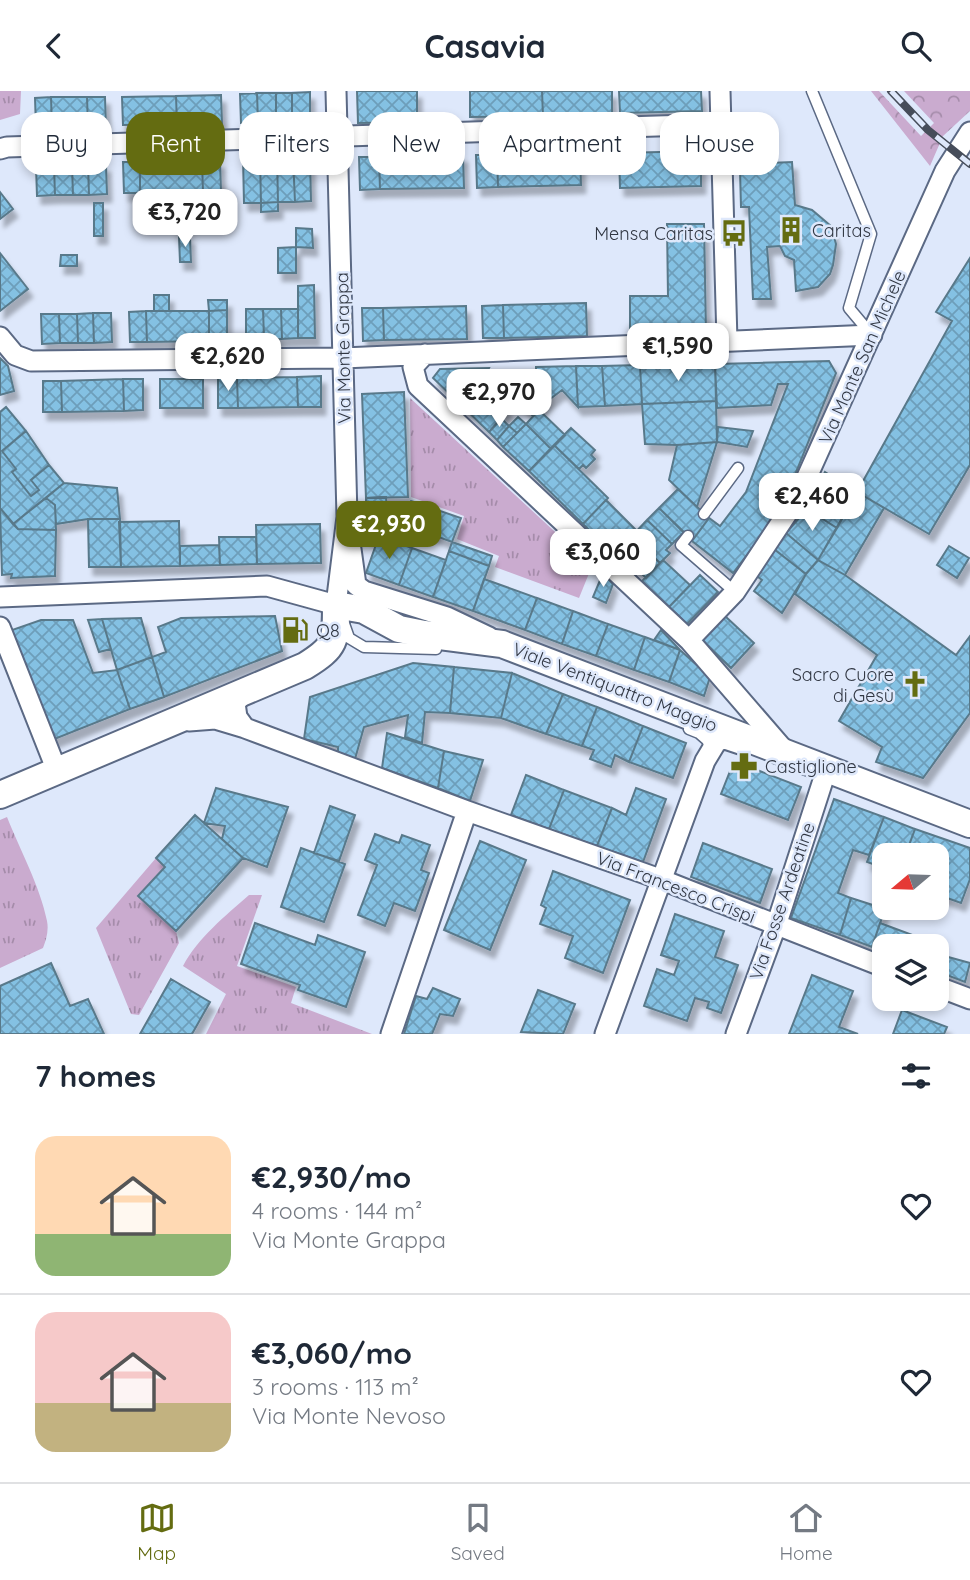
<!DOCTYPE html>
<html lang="en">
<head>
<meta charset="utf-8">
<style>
	body { margin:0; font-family:Quicksand,sans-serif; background:#f2f2f3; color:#1f2937; height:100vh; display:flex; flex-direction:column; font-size:26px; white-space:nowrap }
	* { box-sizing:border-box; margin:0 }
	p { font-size:23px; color:#747a83 }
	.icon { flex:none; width:38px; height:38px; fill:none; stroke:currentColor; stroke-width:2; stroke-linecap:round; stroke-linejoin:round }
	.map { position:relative; height:943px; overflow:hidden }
	.drawer { display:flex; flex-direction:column; background:#fff; flex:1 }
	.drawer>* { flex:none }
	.top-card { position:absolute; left:21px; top:21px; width:929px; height:63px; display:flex; gap:14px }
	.needle { width:46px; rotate:251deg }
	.fabs { position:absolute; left:872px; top:752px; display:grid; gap:14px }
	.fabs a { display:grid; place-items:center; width:77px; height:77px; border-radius:14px; background:#fff; box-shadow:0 4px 10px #0003; font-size:35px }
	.price { position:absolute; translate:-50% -60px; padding:0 16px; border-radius:14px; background:#fff; color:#222; font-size:23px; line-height:46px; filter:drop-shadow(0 2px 4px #0008) }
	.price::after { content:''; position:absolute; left:50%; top:42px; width:21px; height:16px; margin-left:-10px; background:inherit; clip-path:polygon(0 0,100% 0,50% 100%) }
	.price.active { background:#646c11; color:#fff }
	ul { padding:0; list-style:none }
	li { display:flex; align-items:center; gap:21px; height:175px; padding:0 35px }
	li+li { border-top:2px solid #e0e1e3 }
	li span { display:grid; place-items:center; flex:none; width:196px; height:140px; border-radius:21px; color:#555 }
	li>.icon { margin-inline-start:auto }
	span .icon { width:84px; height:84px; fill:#fffc; stroke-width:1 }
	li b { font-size:30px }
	h2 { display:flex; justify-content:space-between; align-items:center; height:84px; padding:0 35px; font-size:30px }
	.pill { padding:0 24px; border-radius:21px; background:#fff; box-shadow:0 4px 10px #0003; font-size:24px; line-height:63px }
	.pill.active { background:#646c11; color:#fff }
	header { display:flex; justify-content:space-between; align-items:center; height:91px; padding:0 35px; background:#fff; font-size:32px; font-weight:800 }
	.tabs { display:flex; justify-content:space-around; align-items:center; height:98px; border-top:2px solid #e0e1e3; background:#fff; font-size:19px; color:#747a83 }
	.tabs a { display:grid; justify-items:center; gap:4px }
	.tabs .active { color:#646c11 }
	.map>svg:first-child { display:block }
	.grass { fill:url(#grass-tufts) }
	.forest { fill:url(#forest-crowns) }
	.building { fill:url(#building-cross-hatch); stroke:#59798a; stroke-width:2; filter:url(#shadow) }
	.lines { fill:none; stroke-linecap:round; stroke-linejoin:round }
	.lane-casing { stroke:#5b6984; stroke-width:13 }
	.street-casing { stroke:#5b6984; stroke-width:23 }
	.secondary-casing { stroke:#5b6984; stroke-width:30 }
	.lane { stroke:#fff; stroke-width:10 }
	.street { stroke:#fff; stroke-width:19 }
	.secondary { stroke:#fff; stroke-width:26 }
	.rail-casing { stroke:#464d5a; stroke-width:8 }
	.rail { stroke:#dee8fb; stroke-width:5; stroke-dasharray:16; stroke-linecap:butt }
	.labels { text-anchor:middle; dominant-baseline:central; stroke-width:5; stroke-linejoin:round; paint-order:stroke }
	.poi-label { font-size:18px; fill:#313743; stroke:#dee8fb; text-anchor:start }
	.street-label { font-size:18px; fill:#313743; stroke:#dee8fb }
</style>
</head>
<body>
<header><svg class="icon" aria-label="back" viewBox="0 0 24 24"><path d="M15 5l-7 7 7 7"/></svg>Casavia<svg class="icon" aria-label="search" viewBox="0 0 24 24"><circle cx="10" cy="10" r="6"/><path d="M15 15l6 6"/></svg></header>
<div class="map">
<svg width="970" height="943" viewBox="0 0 970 943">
	<defs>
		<pattern id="grass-tufts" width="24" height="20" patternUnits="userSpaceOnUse" patternTransform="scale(1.75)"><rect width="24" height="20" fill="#caabcf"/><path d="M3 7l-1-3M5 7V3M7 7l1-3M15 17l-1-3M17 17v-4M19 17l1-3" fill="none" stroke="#a58caa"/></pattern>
		<pattern id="forest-crowns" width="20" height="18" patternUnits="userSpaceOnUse" patternTransform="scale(1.75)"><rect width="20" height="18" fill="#caabcf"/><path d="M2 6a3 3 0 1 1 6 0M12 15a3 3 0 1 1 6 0" fill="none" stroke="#a58caa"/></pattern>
		<pattern id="building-cross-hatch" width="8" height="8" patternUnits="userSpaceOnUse" patternTransform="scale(1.75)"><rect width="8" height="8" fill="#84c1e3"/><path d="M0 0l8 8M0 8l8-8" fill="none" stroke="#6d9eba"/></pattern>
		<filter id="shadow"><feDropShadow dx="4.5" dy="8" stdDeviation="2" flood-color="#0004"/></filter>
	</defs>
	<rect width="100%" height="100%" fill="#dee8fb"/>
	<path class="grass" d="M0,0H21L20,23L0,29Z
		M410,307L592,475L579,507L495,476L499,465L457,448L464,425L411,406Z
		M7,726C20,759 40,795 47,830C49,840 46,849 43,857L0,877V729Z
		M156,767L165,776L138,805L176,840L179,852L139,924L131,923L96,837Z
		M249,804H262L237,875L296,896L291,912L372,943H206L226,903L183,875C198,847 225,825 249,804Z"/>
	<path class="forest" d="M871,0H879L921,45L934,32L904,0H970V20L943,45L930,75Z"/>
	<path class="building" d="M357,0H417V31L358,32Z
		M470,0H542L543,25L470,26Z
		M542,0H612V24L543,25Z
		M619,0H701L702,20L620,22Z
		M310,1V31H292V2Z
		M257,2H276V31L258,32Z
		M257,2L258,32H241L240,3Z
		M276,2H292V31H276Z
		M221,4L222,32L177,33L176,5Z
		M176,5L177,33L123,34L122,6Z
		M51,6H87L88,36L52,37Z
		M51,6L52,37H36L35,7Z
		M87,6H105L106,36H88Z
		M701,60V95L620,97L619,62Z
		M580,62L581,94L498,96L497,64Z
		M463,64L464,97L380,98L379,66Z
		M476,64H497L498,96L477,97Z
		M310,65L311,110L295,111L293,66Z
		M260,66H277L278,111L261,112Z
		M260,66L261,112H244L243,67Z
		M277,66H293L295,111H278Z
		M359,66H379L380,98L360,99Z
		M202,70H220L221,100L203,101Z
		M202,70L203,101L140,102V71Z
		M123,71H140V102H124Z
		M792,71L795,114L812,119L831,135L836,153L833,174L830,183L818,196L796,200L794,169L785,165L780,155L767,156L771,208H753L749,116H741L740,79H743V73Z
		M72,74H88L89,104H73Z
		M72,74L73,104H55L54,75Z
		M88,74H106L107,103L89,104Z
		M36,75H54L55,104L37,105Z
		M0,101L13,118L0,128Z
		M161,110L162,131H153L152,111Z
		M278,111V120L261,121V112Z
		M94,112H103V145H94Z
		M667,133H704L706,241L630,242V205H668Z
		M296,137L312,138L313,157L296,156Z
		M179,146H190L191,171H180Z
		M296,156V182H278V157Z
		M0,162L28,198L0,220Z
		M61,164H77V175H60Z
		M970,167V374L929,443L857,401L952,230L936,221Z
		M314,194L315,247H298V195Z
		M154,204H169V220H154Z
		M208,209H227V219L209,220Z
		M586,212L587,245L504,247L503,214Z
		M503,214L504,247H483L482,215Z
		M466,215L467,248L384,249L383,217Z
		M362,217H383L384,249L363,250Z
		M246,218H263L264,248H246Z
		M263,218H281L282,248H264Z
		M281,218H298V247L282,248Z
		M227,219V250H209V220Z
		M146,220L147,251H130L129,221Z
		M146,220H209V250L147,251Z
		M93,222L94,252H78L77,223Z
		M93,222H111L112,251L94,252Z
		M41,223H59L60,252L42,253Z
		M59,223H77L78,252H60Z
		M0,267L8,275L14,300L0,304Z
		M829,270L836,282L780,421L733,482L692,450L709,427L720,435L746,401L788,293H778L771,314L717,317L715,273Z
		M715,273L716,310L642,313L640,274Z
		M640,274L642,313L605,315L602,275Z
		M576,275H602L605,315L578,316Z
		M576,275L578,316L562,299L545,312L530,298L536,294V276Z
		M489,277L481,293L461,314L433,287L440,278Z
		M321,285V316H298L297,286Z
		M297,286L298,316L238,317L237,287Z
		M218,287H237L238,317H218Z
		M123,288H143V319L124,320Z
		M123,288L124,320L62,321L61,290Z
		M160,288H203V317H160Z
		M43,290H61L62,321H43Z
		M481,293L509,320L489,341L461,314Z
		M530,298L545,312L533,325L518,310Z
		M404,301L408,406L366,407L362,303Z
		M716,310L717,351L677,354L645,353L642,313Z
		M6,316L26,340L2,360L16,378L12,381L31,405L39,399L31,389L49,374L64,392L13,433L0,417V321Z
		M539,319L565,344L551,358L526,333Z
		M518,326L526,333L517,342L509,335Z
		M501,327L509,335L497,349L489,341Z
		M526,333L551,358L529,380L503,356Z
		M509,335L517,342L503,356L497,349Z
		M718,336L753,340L747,356L717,351Z
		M571,337L595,359L591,364L595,368L586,377L583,374L579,378L554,354Z
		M26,340L49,374L31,389L39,399L31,405L12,381L16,378L2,360Z
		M717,351L697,416L669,389L677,354Z
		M554,354L608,407L583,433L529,380Z
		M825,381L857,401L851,412L819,393Z
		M64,392L117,397L120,428H88L56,433L55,414L46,407Z
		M819,393L851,412L837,437L807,418Z
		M678,398L709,427L692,450L659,417Z
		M857,401L884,417L845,484L818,469Z
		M386,406L387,420L366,421V407Z
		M46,407L55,414L56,439L18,438L13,433Z
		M606,409L637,440L614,463L583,433Z
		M411,410L461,427L452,451L403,433Z
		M0,417L18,438L56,439L55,485L11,487L12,483L2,484Z
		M659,417L684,441L672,453L647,429Z
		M807,418L837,437L818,469L786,442Z
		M387,420L379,445L368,447L366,421Z
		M88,428H120L121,476H89Z
		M647,429L672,453L666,459L670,462L660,472L632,445Z
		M179,430L180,475L121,476L119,431Z
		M320,433L321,472L257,473L256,434Z
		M786,442L818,469L806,483L774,458Z
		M379,445L412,457L399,494L366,482Z
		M632,445L660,472L646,487L618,459Z
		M219,446H256L257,473L220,474Z
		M452,451L492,465L489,475L449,460Z
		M219,454L220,474L180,475V455Z
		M949,455L969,467L957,487L937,474Z
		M412,457L446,469L433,506L399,494Z
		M774,458L806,483L782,522L754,500L762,489L754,483Z
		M449,460L489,475L473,520L433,506Z
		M663,469L690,494L669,516L642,490Z
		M818,469L845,484L956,564L970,545V622L923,687L876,671L882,656L839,630L877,564L795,503L806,483Z
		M603,482L613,493L606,512L593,506Z
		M700,484L718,501L687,533L669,516Z
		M484,488L537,507L525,539L473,520Z
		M537,507L573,520L562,553L525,539Z
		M573,520L608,533L596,565L562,553Z
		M275,525L282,560L164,606L152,566L166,561L158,536L181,527Z
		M725,525L754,552L731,577L702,549Z
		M141,527L152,566L117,579L102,528Z
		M102,528L111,558L99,561L88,529Z
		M41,529H73L93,582L117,579L130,618L52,649L12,539Z
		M608,533L645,546L634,579L596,565Z
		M661,539L680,559L654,549Z
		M645,546L680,559L669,591L634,579Z
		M680,559L710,586L704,605L669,591Z
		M152,566L164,606L130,618L117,579Z
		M413,572L454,576L450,622L425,621L422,652L405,646L408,624L364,636L355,668L338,664V656L304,648L310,606Z
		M454,576L512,582L501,627L450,622Z
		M512,582L563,603L546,643L501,627Z
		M563,603L597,616L582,655L546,643Z
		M597,616L643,635L629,671L615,664L611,676L590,668L594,659L582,655Z
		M643,635L686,652L673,687L629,671Z
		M387,642L444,660L438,697L382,677Z
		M444,660L483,669L470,710L438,697Z
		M734,670L801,696L788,729L721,703Z
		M526,684L564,699L549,738L511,724Z
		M216,697L288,716L267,776L243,767L222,748L225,735L204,732Z
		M636,697L666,708L643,771L597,755L612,717L626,724Z
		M564,699L612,717L597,755L549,738Z
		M834,708L884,726L869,764L853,759L838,802L851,807L840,844L791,827Z
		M330,715L355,724L339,770L314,762Z
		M195,724L243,767L176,840L138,805L165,776L156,767Z
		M884,726L915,738L905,765H884V777L867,771Z
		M915,738L970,757V788L961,812L936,803V765H905Z
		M375,743L399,752L402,744L430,754L421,779L429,782L415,820L394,812L385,835L358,824L377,774L365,769Z
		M480,750L526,769L490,859L444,839Z
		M703,752L772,778L760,812L691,786Z
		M301,757L345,773L324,831L281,816Z
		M553,780L630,809L603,882L565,867L573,845L540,833L546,817L541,814Z
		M851,807L885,818L872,856L840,844Z
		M675,823L724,840L715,866L738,874L721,922L707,917L709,911L695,907L687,930L644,915L657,878L674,884L679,870L661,864Z
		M255,832L315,854L318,844L365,861L346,916L298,899L300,894L241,873Z
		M880,832L934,852L932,856H884V861L872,856Z
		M941,864L970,872L965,891L936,880Z
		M51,872L70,915L88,908L104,943H0V895Z
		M812,884L853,900L839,936L858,943H789Z
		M171,888L210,911L192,943H140Z
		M433,897L460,908L453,925L440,923L432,943H404L416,905L427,908Z
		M538,899L575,913L563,943L521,941Z
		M902,919L947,936L944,943H893Z"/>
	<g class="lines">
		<defs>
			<path id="lane" d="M812,0L871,143L849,217L870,242
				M704,423L738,377
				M688,445L681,454L735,501
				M343,530L349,547L364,556L436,558
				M689,638L699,642L707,649L710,655L708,660"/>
			<path id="street" d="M720,0L727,250
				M0,58L7,56L720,33
				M0,246L15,264L31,270L343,267L872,244
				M425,263L413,276L418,295L689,549L785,660
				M351,458L356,494L364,500L447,526L489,546
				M0,506L267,495L336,514L347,426L336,0
				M0,536L57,680
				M689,549L735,501L798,406L945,80L970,41
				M245,601L235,612L237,626L245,637L467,720L660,788L884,876
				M189,630L215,628L245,637
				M936,895L970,908
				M391,943L467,720
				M605,943L705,670L717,650L725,648L740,653
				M736,943L776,835L827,677"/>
			<path id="secondary" d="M0,704L305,575C336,556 336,550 336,514L364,519L399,538L424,543L502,553L970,733"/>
		</defs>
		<use href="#lane" class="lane-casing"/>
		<use href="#street" class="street-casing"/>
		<use href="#secondary" class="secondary-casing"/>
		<use href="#lane" class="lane"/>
		<use href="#street" class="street"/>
		<use href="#secondary" class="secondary"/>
		<defs>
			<path id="rail" d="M891,0L928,39L970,73"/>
		</defs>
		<use href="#rail" class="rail-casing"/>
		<use href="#rail" class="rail"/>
	</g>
	<defs>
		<symbol id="building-bare" viewBox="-9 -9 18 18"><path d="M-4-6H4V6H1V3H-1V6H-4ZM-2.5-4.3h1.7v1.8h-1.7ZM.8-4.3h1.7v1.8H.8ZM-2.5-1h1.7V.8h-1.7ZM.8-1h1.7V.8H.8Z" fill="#646c11" stroke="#dee8fb" stroke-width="2.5" paint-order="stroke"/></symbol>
		<symbol id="bus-bare" viewBox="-9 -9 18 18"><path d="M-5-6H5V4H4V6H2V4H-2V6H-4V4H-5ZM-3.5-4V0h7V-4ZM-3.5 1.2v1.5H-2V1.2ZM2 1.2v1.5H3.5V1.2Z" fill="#646c11" stroke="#dee8fb" stroke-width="2.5" paint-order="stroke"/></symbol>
		<symbol id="fuel-bare" viewBox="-9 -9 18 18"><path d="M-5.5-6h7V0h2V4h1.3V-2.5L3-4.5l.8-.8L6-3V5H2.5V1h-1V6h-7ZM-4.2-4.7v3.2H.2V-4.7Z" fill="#646c11" stroke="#dee8fb" stroke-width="2.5" paint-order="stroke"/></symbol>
		<symbol id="church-bare" viewBox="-9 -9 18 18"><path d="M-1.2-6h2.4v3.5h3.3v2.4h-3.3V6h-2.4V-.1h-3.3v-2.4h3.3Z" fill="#646c11" stroke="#dee8fb" stroke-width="2.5" paint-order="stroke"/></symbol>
		<symbol id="pharmacy-bare" viewBox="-9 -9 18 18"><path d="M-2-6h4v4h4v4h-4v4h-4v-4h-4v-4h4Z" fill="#646c11" stroke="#dee8fb" stroke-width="2.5" paint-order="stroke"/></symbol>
	</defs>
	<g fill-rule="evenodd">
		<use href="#building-bare" x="772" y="120" width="38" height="38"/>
		<use href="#bus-bare" x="715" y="123" width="38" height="38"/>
		<use href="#fuel-bare" x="276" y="520" width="38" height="38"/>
		<use href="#church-bare" x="896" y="574" width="38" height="38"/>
		<use href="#pharmacy-bare" x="725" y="656" width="38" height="38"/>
	</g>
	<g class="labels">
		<g class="poi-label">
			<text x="812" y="139">Caritas</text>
			<text x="713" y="142" text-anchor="end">Mensa Caritas</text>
			<text x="316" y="539">Q8</text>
			<text x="894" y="583" text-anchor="end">Sacro Cuore<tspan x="894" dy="21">di Gesù</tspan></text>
			<text x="765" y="675">Castiglione</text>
		</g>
		<g class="street-label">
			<text transform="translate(343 257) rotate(-91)">Via Monte Grappa</text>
			<text transform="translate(862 266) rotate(-66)">Via Monte San Michele</text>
			<text transform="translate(615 596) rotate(21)">Viale Ventiquattro Maggio</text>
			<text transform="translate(676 796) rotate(21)">Via Francesco Crispi</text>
			<text transform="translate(782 810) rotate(-71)">Via Fosse Ardeatine</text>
		</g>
	</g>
</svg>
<div class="fabs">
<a><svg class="needle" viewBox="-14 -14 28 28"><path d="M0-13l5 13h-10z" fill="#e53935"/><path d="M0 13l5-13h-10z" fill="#747a83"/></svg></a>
<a><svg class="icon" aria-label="layers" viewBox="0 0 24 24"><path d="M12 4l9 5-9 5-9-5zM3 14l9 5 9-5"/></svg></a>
</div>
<b class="price" style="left:185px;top:158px">€3,720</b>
<b class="price" style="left:678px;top:292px">€1,590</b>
<b class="price" style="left:228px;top:302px">€2,620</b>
<b class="price" style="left:499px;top:338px">€2,970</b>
<b class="price" style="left:812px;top:442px">€2,460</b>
<b class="price active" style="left:389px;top:470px">€2,930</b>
<b class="price" style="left:603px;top:498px">€3,060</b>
<div class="top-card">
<a class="pill">Buy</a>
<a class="pill active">Rent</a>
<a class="pill">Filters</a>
<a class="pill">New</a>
<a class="pill">Apartment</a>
<a class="pill">House</a>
</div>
</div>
<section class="drawer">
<h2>7 homes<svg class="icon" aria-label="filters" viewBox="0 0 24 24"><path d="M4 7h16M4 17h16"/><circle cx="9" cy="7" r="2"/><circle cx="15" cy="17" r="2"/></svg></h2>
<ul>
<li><span style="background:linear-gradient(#ffd9b3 70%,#8fb573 0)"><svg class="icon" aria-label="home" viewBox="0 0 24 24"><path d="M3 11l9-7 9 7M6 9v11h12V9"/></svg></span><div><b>€2,930/mo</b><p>4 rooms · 144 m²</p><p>Via Monte Grappa</p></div><svg class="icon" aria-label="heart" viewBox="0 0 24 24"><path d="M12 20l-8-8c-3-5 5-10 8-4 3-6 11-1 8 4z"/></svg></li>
<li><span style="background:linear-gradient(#f6c9c9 65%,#c2b280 0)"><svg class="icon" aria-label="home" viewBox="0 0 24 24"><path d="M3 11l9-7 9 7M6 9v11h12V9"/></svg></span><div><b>€3,060/mo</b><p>3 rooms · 113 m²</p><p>Via Monte Nevoso</p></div><svg class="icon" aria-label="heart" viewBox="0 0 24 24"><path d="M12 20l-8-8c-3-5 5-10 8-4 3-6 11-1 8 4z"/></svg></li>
</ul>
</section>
<nav class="tabs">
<a class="active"><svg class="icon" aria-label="map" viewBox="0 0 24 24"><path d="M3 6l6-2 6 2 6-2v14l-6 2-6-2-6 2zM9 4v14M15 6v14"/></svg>Map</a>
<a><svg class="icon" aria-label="saved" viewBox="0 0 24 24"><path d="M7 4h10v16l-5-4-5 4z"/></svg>Saved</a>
<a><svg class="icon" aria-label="home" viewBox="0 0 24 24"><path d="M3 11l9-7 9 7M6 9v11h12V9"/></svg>Home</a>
</nav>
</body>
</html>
